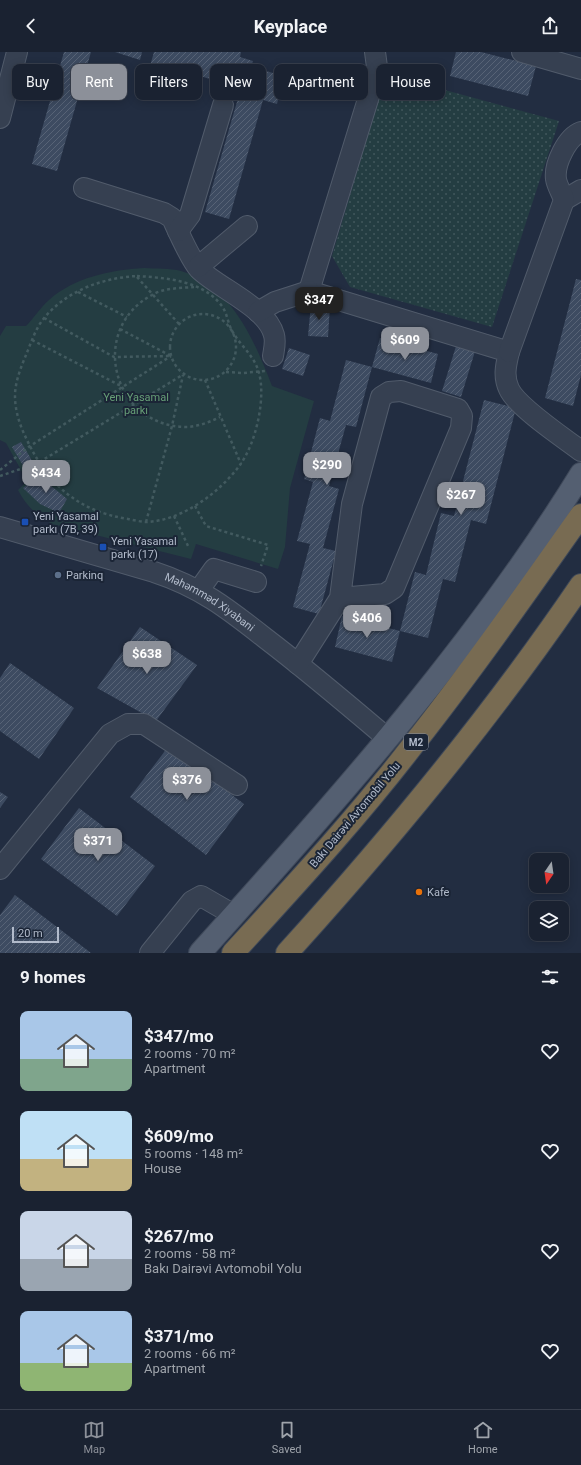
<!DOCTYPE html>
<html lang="en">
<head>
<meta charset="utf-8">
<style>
	body { margin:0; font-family:Roboto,sans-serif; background:#272f3d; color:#f1f3f6; height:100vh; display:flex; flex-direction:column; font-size:15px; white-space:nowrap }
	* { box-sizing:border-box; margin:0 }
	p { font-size:13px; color:#9fa4ab }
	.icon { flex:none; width:22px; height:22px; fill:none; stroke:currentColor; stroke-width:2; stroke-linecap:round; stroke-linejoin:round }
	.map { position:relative; height:901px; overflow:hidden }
	.drawer { display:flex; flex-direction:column; background:#1a2231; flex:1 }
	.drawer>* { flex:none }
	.guide { position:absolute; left:12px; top:12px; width:557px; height:36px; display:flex; gap:8px }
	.needle { width:26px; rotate:193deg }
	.controls { position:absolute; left:529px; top:801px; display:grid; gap:8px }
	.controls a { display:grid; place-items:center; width:40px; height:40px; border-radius:8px; background:#1a2231; box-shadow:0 2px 10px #0003,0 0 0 1px #383f4d; font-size:20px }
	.scale { position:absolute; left:12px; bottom:10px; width:47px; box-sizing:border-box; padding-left:4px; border:2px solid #b2bbcb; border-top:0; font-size:11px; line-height:14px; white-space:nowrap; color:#b2bbcb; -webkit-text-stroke:3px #1b2536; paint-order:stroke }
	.price { position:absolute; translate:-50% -34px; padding:0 9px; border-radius:8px; background:#8c9099; color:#fff; font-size:13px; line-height:26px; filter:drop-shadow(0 1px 2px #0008) }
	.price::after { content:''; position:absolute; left:50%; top:24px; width:12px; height:9px; margin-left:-6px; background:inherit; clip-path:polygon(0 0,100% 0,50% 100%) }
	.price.selected { background:#222; color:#fff }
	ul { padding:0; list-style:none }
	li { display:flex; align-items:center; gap:12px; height:100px; padding:0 20px }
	li span { display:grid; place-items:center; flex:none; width:112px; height:80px; border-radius:8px; color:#555 }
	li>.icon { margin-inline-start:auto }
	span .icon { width:48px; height:48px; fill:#fffc; stroke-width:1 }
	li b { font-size:17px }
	h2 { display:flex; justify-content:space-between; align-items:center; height:48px; padding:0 20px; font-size:17px }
	.chip { padding:0 14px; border-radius:8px; background:#1a2231; box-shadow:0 2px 10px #0003,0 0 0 1px #383f4d; font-size:14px; line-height:36px }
	.chip.selected { background:#8c9099; color:#fff }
	header { display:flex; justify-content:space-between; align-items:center; height:52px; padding:0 20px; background:#1a2231; font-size:18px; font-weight:700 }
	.menu { display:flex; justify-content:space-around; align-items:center; height:56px; border-top:1px solid #383f4d; background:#1a2231; font-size:11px; color:#9fa4ab }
	.menu a { display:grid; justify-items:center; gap:2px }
	.menu .selected { color:#8c9099 }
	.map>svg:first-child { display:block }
	.grass { fill:url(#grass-dots) }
	.park { fill:#243d42 }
	.building { fill:url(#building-hatch) }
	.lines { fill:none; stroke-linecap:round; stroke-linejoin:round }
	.minor-casing { stroke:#515b6b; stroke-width:22 }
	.major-casing { stroke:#3f495a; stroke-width:24 }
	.highway-casing { stroke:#3e4858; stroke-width:24 }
	.path { stroke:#425a5f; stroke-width:2.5; stroke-dasharray:3 3; stroke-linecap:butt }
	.minor { stroke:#364051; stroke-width:20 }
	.major { stroke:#545f71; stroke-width:22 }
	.highway { stroke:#786b52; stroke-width:22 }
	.transit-dot { fill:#1a4fb4; stroke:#1b2536; stroke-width:1.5 }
	.service-dot { fill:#5c6f8a; stroke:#1b2536; stroke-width:1.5 }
	.food-dot { fill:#e8710a; stroke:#1b2536; stroke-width:1.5 }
	.labels { text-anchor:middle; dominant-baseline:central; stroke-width:4; stroke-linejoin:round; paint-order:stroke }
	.shield { fill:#1b2536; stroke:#858e9e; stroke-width:1 }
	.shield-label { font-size:10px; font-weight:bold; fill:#b2bbcb }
	.park-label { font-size:11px; fill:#679f77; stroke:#1b2536 }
	.poi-label { font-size:11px; fill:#b2bbcb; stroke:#1b2536; text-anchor:start }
	.street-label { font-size:11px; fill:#b2bbcb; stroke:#1b2536 }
</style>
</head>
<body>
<header><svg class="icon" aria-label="back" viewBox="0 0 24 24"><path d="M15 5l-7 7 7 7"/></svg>Keyplace<svg class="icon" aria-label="share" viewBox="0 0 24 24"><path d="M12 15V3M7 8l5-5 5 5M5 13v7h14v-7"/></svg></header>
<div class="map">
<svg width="581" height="901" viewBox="0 0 581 901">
	<defs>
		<pattern id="grass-dots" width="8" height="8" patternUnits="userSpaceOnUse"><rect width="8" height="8" fill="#243d42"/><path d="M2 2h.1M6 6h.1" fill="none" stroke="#41575c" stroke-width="1.8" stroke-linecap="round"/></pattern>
		<pattern id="building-hatch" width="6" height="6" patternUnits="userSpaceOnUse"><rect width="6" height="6" fill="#3d4b61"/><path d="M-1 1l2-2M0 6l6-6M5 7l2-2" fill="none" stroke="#576376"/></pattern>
	</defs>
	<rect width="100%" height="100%" fill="#222d41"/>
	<path class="grass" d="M386,22L559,69L492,275L350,235L332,204Z"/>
	<path class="park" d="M144,216C156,217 170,216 181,219C232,234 255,290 272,334L314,349L290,436L285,495L278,517L196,492L191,507L52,472C36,463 27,455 18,438L27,429L6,391L0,388V284L6,274H26C34,266 40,256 49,248C75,225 111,218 144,216Z"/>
	<path class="building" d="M64,0H91L57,119L32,112Z
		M115,0H142L140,8Z
		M154,0H241L240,5L253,9L251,15L284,24L277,52L263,48L229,167L205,160L241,36L193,22L186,47L144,35Z
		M456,0H481L536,14L528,44L450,24Z
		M576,227L581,228V323L573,354L545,346Z
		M311,252L330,254L328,285L308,284Z
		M380,286L438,302L431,331L372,315Z
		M457,291L476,296L461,345L442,339Z
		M289,296L310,303L303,324L282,317Z
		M346,308L372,315L356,375L346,373L329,434L339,437L323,496L336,499L319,562L293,555L310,492L297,489L313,430L304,427L320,366L330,369Z
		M484,348L516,356L486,472L471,468L455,530L443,527L428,586L400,579L415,520L426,523L441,461L454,464Z
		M21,390L37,417L28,422L12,395Z
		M38,423L67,447L59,461L40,452L23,436Z
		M342,564L400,579L392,610L335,595Z
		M140,575L197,613L156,669L97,636Z
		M10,611L74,656L39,707L0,679V626Z
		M168,695L244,752L206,803L130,745Z
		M0,740L8,745L0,756Z
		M79,756L155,814L117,864L41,807Z
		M15,843L91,901H0V863Z"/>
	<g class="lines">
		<defs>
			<g id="minor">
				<path d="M375,0L377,15L373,31L309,239L509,300C506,313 503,324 509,337C517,355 564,386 581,399"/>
				<path d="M522,0L581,17"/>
				<path d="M0,66L17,0"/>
				<path d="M84,136L164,161L172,166C178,179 190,207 199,217C218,236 267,255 274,283C276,290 274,297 273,304"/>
				<path d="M564,148L581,138"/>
				<path d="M178,179L190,163L223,53"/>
				<path d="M198,215L247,174"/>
				<path d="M258,260L275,250L309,239"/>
				<path d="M509,300L564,148C562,141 557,134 556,127C554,112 567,85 581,80"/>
				<path id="s1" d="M0,475L154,520C200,535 227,556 265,586C307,618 347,652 387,686"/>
				<path d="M199,538L214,517L256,530"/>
				<path d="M298,612L340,546L352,452L381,345L389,340L401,339L458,357L462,364L461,376L394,536L385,542L340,546"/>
				<path d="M0,817L110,682L128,672H144L237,733"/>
				<path d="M150,901L192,849L201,844L234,863"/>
			</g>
			<path id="major" d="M200,901C336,749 474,596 581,422"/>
			<path id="highway" d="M233,901C295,833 357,766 413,693C472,618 526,541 581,463
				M287,901C393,784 492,664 581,533"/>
		</defs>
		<use href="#minor" class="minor-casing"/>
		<use href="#major" class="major-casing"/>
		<use href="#highway" class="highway-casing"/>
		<path class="path" d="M137,224C166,226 202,228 222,254C228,263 228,274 234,282C242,295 255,305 259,321C266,346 256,391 240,413C219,441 183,468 147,470C141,470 134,468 128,467C78,459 48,433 27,388C20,374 15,359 15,344C15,330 21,315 26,303C31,291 36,275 45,265C68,238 103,226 137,224Z
			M137,225L179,272
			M194,235C181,236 163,236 152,243C87,278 113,376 188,375C199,374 210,370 220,365
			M78,240L127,265
			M170 295a33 33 0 1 1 66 0a33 33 0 1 1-66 0Z
			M44,266L114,305L171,304
			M120,277L171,304
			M32,288L121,334
			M226,320L243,321L265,319
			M205,328L241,412
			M0,418L30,394L171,304
			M0,424L38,411L184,322
			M195,454L206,474L268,493L261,514
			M174,464L189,496
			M146,470L172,374L183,323"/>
		<use href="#minor" class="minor"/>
		<use href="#major" class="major"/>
		<use href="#highway" class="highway"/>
	</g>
	<g class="transit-dot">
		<rect x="21" y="466" width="8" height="8" rx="2"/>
		<rect x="99" y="491" width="8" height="8" rx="2"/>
	</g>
	<circle class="service-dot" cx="58" cy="523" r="4"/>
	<circle class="food-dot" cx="419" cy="840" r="4"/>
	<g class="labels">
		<rect class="shield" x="404" y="682" width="24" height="16" rx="3"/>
		<g class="shield-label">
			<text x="416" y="690">M2</text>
		</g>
		<g class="park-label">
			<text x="136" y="345">Yeni Yasamal<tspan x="136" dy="13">parkı</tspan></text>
		</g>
		<g class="poi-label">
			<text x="33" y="464">Yeni Yasamal<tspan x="33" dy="13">parkı (7B, 39)</tspan></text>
			<text x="111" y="489">Yeni Yasamal<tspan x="111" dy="13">parkı (17)</tspan></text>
			<text x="66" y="523">Parkinq</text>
			<text x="427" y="840">Kafe</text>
		</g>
		<g class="street-label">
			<text stroke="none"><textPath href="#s1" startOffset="224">Məhəmməd Xiyabani</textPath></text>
			<text transform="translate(355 763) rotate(-50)">Bakı Dairəvi Avtomobil Yolu</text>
		</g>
	</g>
</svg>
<div class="controls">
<a><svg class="needle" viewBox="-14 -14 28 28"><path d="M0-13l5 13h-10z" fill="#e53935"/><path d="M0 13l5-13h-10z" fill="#9fa4ab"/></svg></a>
<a><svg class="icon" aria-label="layers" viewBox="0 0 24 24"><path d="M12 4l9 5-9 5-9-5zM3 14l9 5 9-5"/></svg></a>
</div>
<div class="scale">20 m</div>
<b class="price selected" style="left:319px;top:269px">$347</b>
<b class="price" style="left:405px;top:309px">$609</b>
<b class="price" style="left:327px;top:434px">$290</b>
<b class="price" style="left:46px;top:442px">$434</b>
<b class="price" style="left:461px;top:464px">$267</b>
<b class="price" style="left:367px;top:587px">$406</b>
<b class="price" style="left:147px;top:623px">$638</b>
<b class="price" style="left:187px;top:749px">$376</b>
<b class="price" style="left:98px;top:810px">$371</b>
<div class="guide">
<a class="chip">Buy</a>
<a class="chip selected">Rent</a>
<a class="chip">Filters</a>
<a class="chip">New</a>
<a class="chip">Apartment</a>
<a class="chip">House</a>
</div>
</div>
<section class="drawer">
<h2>9 homes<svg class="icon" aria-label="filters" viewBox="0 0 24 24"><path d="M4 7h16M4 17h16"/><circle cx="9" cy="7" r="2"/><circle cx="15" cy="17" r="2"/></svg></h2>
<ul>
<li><span style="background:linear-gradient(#a9c7e8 60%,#7fa58c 0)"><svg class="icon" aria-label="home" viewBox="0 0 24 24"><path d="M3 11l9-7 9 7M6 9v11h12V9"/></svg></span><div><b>$347/mo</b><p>2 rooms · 70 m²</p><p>Apartment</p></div><svg class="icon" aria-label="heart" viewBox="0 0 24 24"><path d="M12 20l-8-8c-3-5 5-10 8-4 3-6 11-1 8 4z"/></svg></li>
<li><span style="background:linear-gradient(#bfe0f5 60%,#c2b280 0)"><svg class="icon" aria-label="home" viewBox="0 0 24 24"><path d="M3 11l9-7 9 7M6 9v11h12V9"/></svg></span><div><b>$609/mo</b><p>5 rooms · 148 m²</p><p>House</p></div><svg class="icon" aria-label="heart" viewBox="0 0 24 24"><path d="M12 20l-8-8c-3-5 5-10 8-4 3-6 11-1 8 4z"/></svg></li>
<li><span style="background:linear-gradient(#c9d6e8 60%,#9aa5b1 0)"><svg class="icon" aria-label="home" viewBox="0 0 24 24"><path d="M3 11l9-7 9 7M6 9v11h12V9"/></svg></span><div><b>$267/mo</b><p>2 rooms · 58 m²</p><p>Bakı Dairəvi Avtomobil Yolu</p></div><svg class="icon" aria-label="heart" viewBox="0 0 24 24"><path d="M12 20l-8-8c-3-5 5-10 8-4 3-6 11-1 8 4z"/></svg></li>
<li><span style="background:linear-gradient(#a9c7e8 65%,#8fb573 0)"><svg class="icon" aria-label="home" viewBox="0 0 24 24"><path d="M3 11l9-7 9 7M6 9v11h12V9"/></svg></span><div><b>$371/mo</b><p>2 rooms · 66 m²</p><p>Apartment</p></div><svg class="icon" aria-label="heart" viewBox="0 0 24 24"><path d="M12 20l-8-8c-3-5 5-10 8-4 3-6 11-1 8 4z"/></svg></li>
</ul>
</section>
<nav class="menu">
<a class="selected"><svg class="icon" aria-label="map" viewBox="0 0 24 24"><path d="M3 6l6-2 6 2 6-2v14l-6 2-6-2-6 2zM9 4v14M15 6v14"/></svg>Map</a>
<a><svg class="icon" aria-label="saved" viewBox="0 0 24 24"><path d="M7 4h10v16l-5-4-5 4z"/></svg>Saved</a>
<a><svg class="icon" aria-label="home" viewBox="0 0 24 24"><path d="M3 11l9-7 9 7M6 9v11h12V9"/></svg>Home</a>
</nav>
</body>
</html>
